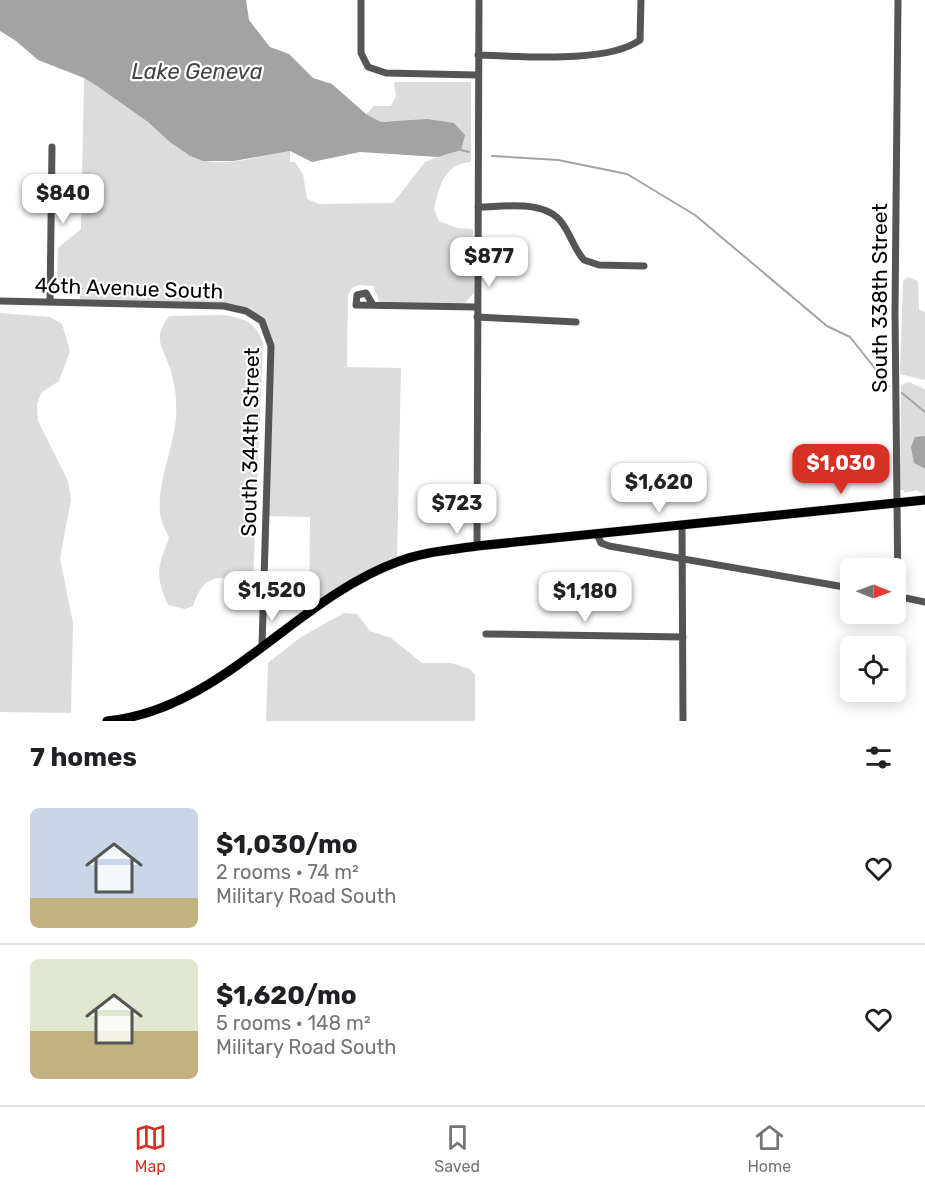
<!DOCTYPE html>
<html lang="en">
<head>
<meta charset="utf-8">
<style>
	body { margin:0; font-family:Rubik,sans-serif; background:#f2f2f2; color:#202124; height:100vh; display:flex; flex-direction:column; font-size:22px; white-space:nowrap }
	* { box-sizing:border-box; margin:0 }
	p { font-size:20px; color:#757577 }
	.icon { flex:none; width:33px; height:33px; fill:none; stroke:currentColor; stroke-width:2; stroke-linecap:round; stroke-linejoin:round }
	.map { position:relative; height:721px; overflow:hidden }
	.sheet { display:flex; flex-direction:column; background:#fff; flex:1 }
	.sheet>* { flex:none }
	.needle { width:39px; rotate:91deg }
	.fabs { position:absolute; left:840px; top:558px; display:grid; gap:12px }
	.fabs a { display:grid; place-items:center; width:66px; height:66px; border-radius:9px; background:#fff; box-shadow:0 3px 15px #0003; font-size:30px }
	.price { position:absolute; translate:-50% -51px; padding:0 14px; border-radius:12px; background:#fff; color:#222; font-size:20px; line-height:39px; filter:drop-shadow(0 2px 3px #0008) }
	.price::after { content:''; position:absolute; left:50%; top:36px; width:18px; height:14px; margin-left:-9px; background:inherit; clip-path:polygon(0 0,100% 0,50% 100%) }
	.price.selected { background:#d93025; color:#fff }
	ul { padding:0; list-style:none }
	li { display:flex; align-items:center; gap:18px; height:150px; padding:0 30px }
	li+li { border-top:2px solid #e0e0e0 }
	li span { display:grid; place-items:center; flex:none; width:168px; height:120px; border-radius:9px; color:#555 }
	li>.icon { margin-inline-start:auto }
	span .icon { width:72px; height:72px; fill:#fffc; stroke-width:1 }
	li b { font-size:26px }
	h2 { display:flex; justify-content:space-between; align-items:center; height:72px; padding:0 30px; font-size:26px }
	.tab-bar { display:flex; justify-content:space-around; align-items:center; height:84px; border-top:2px solid #e0e0e0; background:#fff; font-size:16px; color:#757577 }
	.tab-bar a { display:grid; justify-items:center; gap:3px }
	.tab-bar .selected { color:#d93025 }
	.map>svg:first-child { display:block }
	.green { fill:#dcdcdc }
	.water { fill:#a3a3a3 }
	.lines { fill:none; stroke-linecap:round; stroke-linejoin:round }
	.stream { stroke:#a3a3a3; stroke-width:2 }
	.major-casing { stroke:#dbdbdb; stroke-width:10 }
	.minor { stroke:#555; stroke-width:7 }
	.major { stroke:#000; stroke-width:9 }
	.labels { text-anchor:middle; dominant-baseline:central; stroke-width:4.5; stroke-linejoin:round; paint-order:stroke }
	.street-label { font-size:21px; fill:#000; stroke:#fff }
	.water-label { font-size:22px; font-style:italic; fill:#444; stroke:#fff }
</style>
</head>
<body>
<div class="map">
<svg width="925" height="721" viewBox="0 0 925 721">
	<rect width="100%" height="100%" fill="#fff"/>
	<path class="green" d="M84,78C106,92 129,106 149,123C166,136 180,155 202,160C230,167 262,155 290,151V162H295L303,174L307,199L319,204L393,203L425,162L438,157L389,121L381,122L366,114L374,106H391L396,96L394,82H471V162C443,164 440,186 434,209L439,221L457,228L473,229L474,293L464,304L380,303L373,286L358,285L352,288L348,295L347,367L401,368L397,561L309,613L310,517L265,516L271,346L262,321L237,308L80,303V285L75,291H65L57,283L58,248L81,229Z
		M908,277L918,281L919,310L925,312V380L900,374L903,281Z
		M0,313L50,317L62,324L70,351L59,381L41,393L37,405L38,421L68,481L71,500L60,558L73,623L71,713L0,712Z
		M223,315C244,318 256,322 263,343L253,583C222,576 205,570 193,606L185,609L168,605C155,575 157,569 169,538C166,530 160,521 160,512C157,475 179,440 176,402C176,391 173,377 169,366C161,343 153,339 169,316Z
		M909,382L925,389V436L919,437L914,463L925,469V495L917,490L903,493L904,490H900L901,385Z
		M344,613L357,614L370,631L391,638L422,663H451L470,669L475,675V721H266L268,663L301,637Z"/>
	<path class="water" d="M0,0H246L249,20L270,47L289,54L313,78L332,84L366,114L381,122L427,119L454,123L465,135L461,150L438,157L360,152L312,162L290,151L234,161H203L190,156L171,143L148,122L97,86L84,78L38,60L16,41L0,31Z
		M925,436V469L914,463L911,447L915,437Z"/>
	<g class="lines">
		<path class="stream" d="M461,150L469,152
			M492,156L558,160L627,174L695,215L827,326L850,337L889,386
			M902,393L925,412"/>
		<defs>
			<path id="major" d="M107,721C221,710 294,600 397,562C422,552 450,550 477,546L925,500"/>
		</defs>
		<use href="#major" class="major-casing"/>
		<path class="minor" d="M361,0V53L368,67L386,73L477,75
			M478,55C519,56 607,64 640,40L641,0
			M478,207C503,207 545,199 562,223C571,235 574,249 584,260L599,265L644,266
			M0,301L224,306L246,311L262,321L271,346L262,646
			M50,302L52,147
			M373,305L366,293L357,295L356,305L476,307
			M477,317L576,322
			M682,525L683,721
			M597,534L601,543L609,546L850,588
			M477,546L479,0
			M896,596L925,602
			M898,597L895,313L898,0
			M486,634L683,637"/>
		<use href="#major" class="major"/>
	</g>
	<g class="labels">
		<g class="street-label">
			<text transform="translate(129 288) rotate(2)">46th Avenue South</text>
			<text transform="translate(879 298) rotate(-90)">South 338th Street</text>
			<text transform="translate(250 442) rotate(-89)">South 344th Street</text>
		</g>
		<g class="water-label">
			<text x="197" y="71">Lake Geneva</text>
		</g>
	</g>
</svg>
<div class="fabs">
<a><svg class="needle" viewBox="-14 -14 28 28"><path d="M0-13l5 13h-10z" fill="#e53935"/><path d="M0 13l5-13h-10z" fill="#757577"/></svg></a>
<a><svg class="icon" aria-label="locate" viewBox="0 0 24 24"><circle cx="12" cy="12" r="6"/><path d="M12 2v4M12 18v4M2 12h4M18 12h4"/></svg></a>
</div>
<b class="price" style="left:63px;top:225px">$840</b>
<b class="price" style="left:489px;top:288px">$877</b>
<b class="price selected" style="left:841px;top:495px">$1,030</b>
<b class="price" style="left:659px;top:514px">$1,620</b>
<b class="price" style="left:457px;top:535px">$723</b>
<b class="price" style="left:272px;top:622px">$1,520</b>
<b class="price" style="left:585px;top:623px">$1,180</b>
</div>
<section class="sheet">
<h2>7 homes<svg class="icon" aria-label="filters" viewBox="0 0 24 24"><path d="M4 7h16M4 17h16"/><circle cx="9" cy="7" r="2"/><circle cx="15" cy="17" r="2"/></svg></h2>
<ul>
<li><span style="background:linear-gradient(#c9d6e8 75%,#c2b280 0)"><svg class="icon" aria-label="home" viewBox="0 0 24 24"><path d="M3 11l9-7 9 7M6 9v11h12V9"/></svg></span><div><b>$1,030/mo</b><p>2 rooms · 74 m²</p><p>Military Road South</p></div><svg class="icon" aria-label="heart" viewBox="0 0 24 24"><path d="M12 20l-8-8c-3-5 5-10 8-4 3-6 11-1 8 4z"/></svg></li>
<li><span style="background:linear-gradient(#dfe7d0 60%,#c2b280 0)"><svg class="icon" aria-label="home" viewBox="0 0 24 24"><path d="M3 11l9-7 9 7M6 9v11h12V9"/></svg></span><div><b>$1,620/mo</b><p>5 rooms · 148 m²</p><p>Military Road South</p></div><svg class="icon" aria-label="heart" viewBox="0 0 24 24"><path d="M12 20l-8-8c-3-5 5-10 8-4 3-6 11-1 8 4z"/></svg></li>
</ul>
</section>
<nav class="tab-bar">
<a class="selected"><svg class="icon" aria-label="map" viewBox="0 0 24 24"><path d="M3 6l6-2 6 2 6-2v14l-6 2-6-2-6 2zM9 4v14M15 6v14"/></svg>Map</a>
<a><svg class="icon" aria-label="saved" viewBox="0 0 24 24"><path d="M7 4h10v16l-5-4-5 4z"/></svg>Saved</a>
<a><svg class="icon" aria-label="home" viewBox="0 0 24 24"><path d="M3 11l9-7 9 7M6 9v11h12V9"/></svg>Home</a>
</nav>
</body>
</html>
